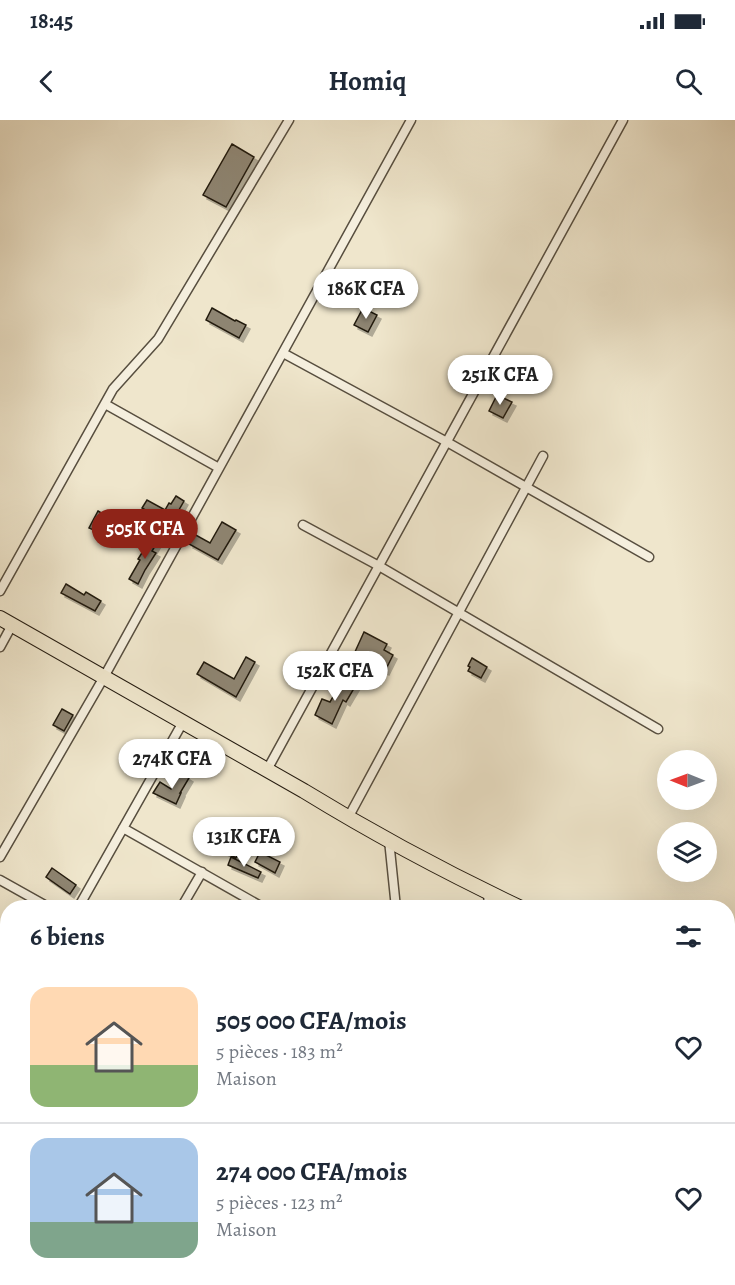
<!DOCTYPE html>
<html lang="fr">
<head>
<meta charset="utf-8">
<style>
	body { margin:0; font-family:Alegreya,serif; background:#f2f2f3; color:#1f2937; height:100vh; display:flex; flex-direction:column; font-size:22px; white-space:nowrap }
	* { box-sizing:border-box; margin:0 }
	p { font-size:20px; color:#747a83 }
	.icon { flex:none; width:33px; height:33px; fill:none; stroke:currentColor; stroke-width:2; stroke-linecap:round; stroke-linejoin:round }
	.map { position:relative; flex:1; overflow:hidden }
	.panel { position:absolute; left:0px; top:780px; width:735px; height:386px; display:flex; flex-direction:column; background:#fff; border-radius:24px 24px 0 0; box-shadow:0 6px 24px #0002 }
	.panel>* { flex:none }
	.needle { width:39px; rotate:271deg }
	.buttons { position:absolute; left:657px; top:630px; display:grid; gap:12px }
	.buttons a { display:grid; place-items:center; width:60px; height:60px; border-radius:50%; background:#fff; box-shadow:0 6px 24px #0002; font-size:30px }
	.price { position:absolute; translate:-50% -51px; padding:0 14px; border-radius:21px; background:#fff; color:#222; font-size:20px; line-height:39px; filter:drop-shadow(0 2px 3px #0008) }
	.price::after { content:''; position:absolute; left:50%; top:36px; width:18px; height:14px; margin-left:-9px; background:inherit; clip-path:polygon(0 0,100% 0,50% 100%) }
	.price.current { background:#8f2418; color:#fff }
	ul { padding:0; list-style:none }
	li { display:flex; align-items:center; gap:18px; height:150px; padding:0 30px }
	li+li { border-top:2px solid #e0e1e3 }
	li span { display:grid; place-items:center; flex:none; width:168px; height:120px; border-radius:18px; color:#555 }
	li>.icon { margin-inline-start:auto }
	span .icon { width:72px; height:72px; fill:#fffc; stroke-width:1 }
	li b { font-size:26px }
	h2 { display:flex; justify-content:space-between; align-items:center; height:72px; padding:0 30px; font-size:26px }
	.status { display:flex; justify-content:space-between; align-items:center; height:42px; padding:0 30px; background:#fff; direction:ltr }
	.status svg { height:16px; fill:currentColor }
	header { display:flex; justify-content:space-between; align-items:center; height:78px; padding:0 30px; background:#fff; font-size:27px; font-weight:600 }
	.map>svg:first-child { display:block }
	.building { fill:#8e8572; stroke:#241b10; stroke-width:1.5; filter:url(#shadow) }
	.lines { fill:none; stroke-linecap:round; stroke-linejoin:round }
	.street-casing { stroke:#574e3f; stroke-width:11 }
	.secondary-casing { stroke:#241b10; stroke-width:15 }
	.primary-casing { stroke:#241b10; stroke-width:16 }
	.street { stroke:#f5efde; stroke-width:8 }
	.secondary { stroke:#f5efde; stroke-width:12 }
	.primary { stroke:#efe6cc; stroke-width:14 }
</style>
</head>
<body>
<div class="status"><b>18:45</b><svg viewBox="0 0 49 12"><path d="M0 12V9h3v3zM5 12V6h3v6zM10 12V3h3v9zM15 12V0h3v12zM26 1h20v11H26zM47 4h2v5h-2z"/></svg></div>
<header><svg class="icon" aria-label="back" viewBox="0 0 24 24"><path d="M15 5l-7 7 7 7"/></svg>Homiq<svg class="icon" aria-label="search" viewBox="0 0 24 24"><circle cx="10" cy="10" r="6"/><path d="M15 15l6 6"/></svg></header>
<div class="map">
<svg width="735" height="1165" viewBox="0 0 735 1165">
	<defs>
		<filter id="shadow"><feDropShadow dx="4" dy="4" stdDeviation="0" flood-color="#0004"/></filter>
	</defs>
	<rect width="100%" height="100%" fill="#efe6cc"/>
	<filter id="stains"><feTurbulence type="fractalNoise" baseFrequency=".00333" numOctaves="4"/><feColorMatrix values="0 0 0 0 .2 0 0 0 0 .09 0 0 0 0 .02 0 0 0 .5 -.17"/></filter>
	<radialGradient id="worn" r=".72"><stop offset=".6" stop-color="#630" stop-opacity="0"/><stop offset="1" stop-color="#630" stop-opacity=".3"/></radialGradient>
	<path class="building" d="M232,24L254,37L226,87L203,75Z
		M212,188L235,201L236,200L246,205L239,218L206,200Z
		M363,188L377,195L368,212L354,205Z
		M497,275L512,282L503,298L489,291Z
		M176,376L184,381L171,404L142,388L147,380L165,390L169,383L171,384Z
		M98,391L113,400L105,415L89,408Z
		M222,402L236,410L218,440L189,424L194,414L210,423Z
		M154,414L160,418L152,431L156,433L145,450L138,464L129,459L140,440L138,439Z
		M66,464L84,475L86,472L101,481L95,491L61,473Z
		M364,512L387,524L384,530L393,535L385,551L369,543L370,541L354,534Z
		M246,537L255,542L236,577L197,554L204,542L234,559Z
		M472,538L487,547L481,558L468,551L470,547L468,546Z
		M344,558L356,565L346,582L343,580L332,604L315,595L322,579L330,582Z
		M62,589L73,595L64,611L53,605Z
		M181,653L189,658L180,673H181L176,684L153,673L160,662L171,669Z
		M208,705L243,723L236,738L205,721L206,718L202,716Z
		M247,708L264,718L257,729L240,719Z
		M260,732L280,742L275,753L255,742Z
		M231,737L261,752L258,758L228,745Z
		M52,748L76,765L70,774L46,757Z
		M8,1000V1035L0,1036V1001Z"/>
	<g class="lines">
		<defs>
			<path id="street" d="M283,233L447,322L649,437
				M105,284L219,348
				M303,405L379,446L658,609
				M0,471L113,269L158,219L289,0
				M0,527L12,505
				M267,650L623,0
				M348,698L543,336
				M123,708L264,788
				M389,720L396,788
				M0,737L104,557L411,0
				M0,760L50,788
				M488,772L489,788
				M78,788L183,602
				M181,788L202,752
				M0,955H8"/>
			<path id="secondary" d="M728,976L735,975
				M0,1062H8"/>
			<path id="primary" d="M0,498L304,671C374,714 447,753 521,788
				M728,860L735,862"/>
		</defs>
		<use href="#street" class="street-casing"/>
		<use href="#secondary" class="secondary-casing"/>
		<use href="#primary" class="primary-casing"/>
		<use href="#street" class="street"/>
		<use href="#secondary" class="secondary"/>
		<use href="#primary" class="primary"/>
	</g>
	<rect width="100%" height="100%" filter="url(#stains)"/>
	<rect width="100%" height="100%" fill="url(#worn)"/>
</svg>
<div class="buttons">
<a><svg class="needle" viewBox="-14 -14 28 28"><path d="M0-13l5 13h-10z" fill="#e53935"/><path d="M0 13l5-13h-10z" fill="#747a83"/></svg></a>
<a><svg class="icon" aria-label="layers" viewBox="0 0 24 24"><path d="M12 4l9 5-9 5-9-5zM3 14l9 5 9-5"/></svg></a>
</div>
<b class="price" style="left:366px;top:200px">186K CFA</b>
<b class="price" style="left:500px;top:286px">251K CFA</b>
<b class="price current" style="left:145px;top:440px">505K CFA</b>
<b class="price" style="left:335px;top:582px">152K CFA</b>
<b class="price" style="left:172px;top:670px">274K CFA</b>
<b class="price" style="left:244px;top:748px">131K CFA</b>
<section class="panel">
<h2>6 biens<svg class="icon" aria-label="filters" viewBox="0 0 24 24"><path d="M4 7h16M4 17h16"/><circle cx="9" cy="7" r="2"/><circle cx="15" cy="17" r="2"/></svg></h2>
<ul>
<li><span style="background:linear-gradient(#ffd9b3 65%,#8fb573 0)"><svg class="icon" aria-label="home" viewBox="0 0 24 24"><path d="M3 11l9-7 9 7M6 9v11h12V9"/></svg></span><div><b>505 000 CFA/mois</b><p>5 pièces · 183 m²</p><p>Maison</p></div><svg class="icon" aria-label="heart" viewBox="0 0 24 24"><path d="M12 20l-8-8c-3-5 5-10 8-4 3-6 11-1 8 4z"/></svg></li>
<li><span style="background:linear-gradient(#a9c7e8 70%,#7fa58c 0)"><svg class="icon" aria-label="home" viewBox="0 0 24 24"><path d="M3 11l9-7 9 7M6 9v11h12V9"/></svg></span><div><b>274 000 CFA/mois</b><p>5 pièces · 123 m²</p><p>Maison</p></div><svg class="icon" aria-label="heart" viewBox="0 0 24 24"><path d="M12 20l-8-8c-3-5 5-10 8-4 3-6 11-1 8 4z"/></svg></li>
</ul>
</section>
</div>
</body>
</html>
